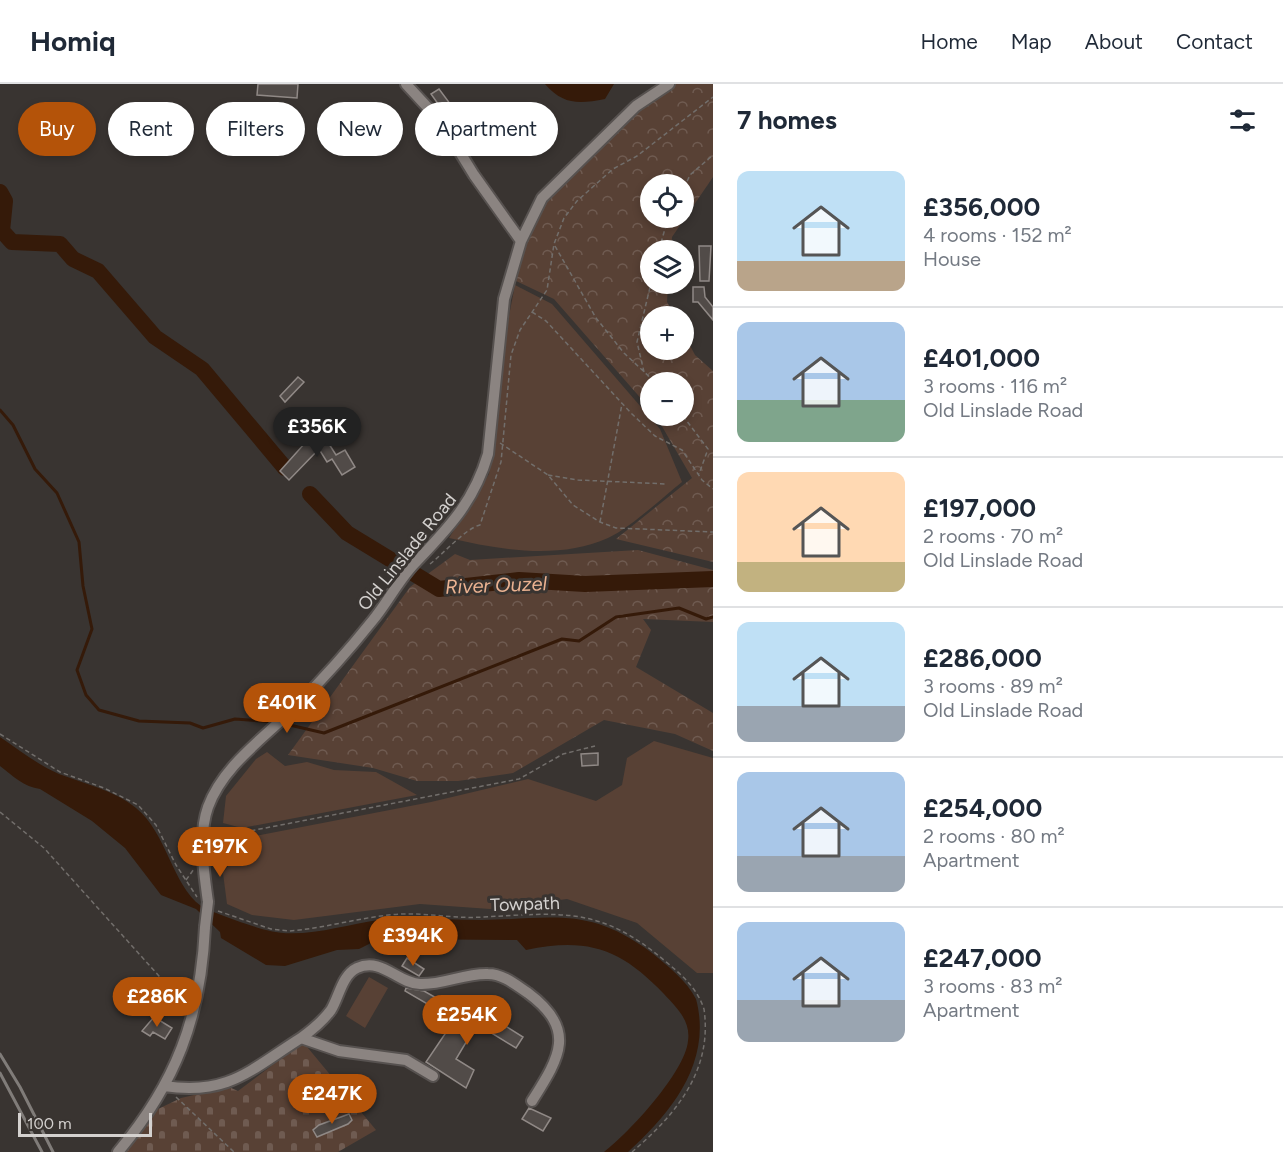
<!DOCTYPE html>
<html lang="en">
<head>
<meta charset="utf-8">
<style>
	body { margin:0; font-family:Figtree,sans-serif; background:#f6f6f7; color:#1f2937; height:100vh; display:flex; flex-direction:column; font-size:22px; white-space:nowrap }
	* { box-sizing:border-box; margin:0 }
	p { font-size:20px; color:#747a83 }
	.icon { flex:none; width:33px; height:33px; fill:none; stroke:currentColor; stroke-width:2; stroke-linecap:round; stroke-linejoin:round }
	.map { position:relative; flex:1; overflow:hidden }
	.side { display:flex; flex-direction:column; background:#fff; width:570px }
	.side>* { flex:none }
	.guide { position:absolute; left:18px; top:18px; width:570px; height:54px; display:flex; gap:12px }
	.buttons { position:absolute; left:640px; top:90px; display:grid; gap:12px }
	.buttons a { display:grid; place-items:center; width:54px; height:54px; border-radius:50%; background:#fff; box-shadow:0 3px 9px #0003; font-size:30px }
	.scale { position:absolute; left:18px; bottom:15px; width:134px; box-sizing:border-box; padding-left:6px; border:3px solid #d4d1cf; border-top:0; font-size:16px; line-height:21px; white-space:nowrap; color:#d4d1cf; -webkit-text-stroke:4px #393431; paint-order:stroke }
	.price { position:absolute; translate:-50% -51px; padding:0 14px; border-radius:21px; background:#b45309; color:#fff; font-size:20px; line-height:39px; filter:drop-shadow(0 2px 3px #0008) }
	.price::after { content:''; position:absolute; left:50%; top:36px; width:18px; height:14px; margin-left:-9px; background:inherit; clip-path:polygon(0 0,100% 0,50% 100%) }
	.price.on { background:#222; color:#fff }
	ul { padding:0; list-style:none }
	li { display:flex; align-items:center; gap:18px; height:150px; padding:0 24px }
	li+li { border-top:2px solid #e0e1e3 }
	li span { display:grid; place-items:center; flex:none; width:168px; height:120px; border-radius:12px; color:#555 }
	li>.icon { margin-inline-start:auto }
	span .icon { width:72px; height:72px; fill:#fffc; stroke-width:1 }
	li b { font-size:26px }
	h2 { display:flex; justify-content:space-between; align-items:center; height:72px; padding:0 24px; font-size:26px }
	.chip { padding:0 21px; border-radius:27px; background:#fff; box-shadow:0 3px 9px #0003; font-size:21px; line-height:54px }
	.chip.on { background:#b45309; color:#fff }
	header { display:flex; align-items:center; gap:36px; box-sizing:border-box; height:84px; padding:0 30px; background:#fff; border-bottom:2px solid #e0e1e3 }
	header strong { font-size:28px }
	nav { display:flex; gap:33px; margin-inline-start:auto; font-size:21px }
	main { display:flex; flex:1; min-height:0 }
	.map>svg:first-child { display:block }
	.grass { fill:#584135 }
	.forest { fill:url(#forest-crowns); fill-rule:evenodd }
	.cemetery { fill:url(#cemetery-stones) }
	.water { fill:#351a09 }
	.lines { fill:none; stroke-linecap:round; stroke-linejoin:round }
	.stream { stroke:#351a09; stroke-width:3 }
	.river { stroke:#351a09; stroke-width:16 }
	.building { fill:#514b48; stroke:#908986; stroke-width:1.5 }
	.minor-casing { stroke:#575250; stroke-width:14 }
	.path { stroke:#726e6b; stroke-width:1.5; stroke-dasharray:4.5 3; stroke-linecap:butt }
	.minor { stroke:#8b8481; stroke-width:10 }
	.rail { stroke:#807c79; stroke-width:3 }
	.minor-bridge-casing { stroke:#575250; stroke-width:14; stroke-linecap:butt }
	.minor-bridge { stroke:#8b8481; stroke-width:10 }
	.labels { text-anchor:middle; dominant-baseline:central; stroke-width:6; stroke-linejoin:round; paint-order:stroke }
	.street-label { font-size:18px; fill:#d4d1cf; stroke:#393431 }
	.water-label { font-size:20px; font-style:italic; fill:#ebb291; stroke:#393431 }
</style>
</head>
<body>
<header>
<strong>Homiq</strong>
<nav><a>Home</a><a>Map</a><a>About</a><a>Contact</a></nav>
</header>
<main>
<div class="map">
<svg width="713" height="1068" viewBox="0 0 713 1068">
	<defs>
		<pattern id="forest-crowns" width="20" height="18" patternUnits="userSpaceOnUse" patternTransform="scale(1.5)"><rect width="20" height="18" fill="#584135"/><path d="M2 6a3 3 0 1 1 6 0M12 15a3 3 0 1 1 6 0" fill="none" stroke="#6f5b51"/></pattern>
		<pattern id="cemetery-stones" width="16" height="16" patternUnits="userSpaceOnUse" patternTransform="scale(1.5)"><rect width="16" height="16" fill="#584135"/><path d="M2 7V4a2 2 0 0 1 4 0v3zM10 15v-3a2 2 0 0 1 4 0v3z" fill="#6f5b51"/></pattern>
	</defs>
	<rect width="100%" height="100%" fill="#393431"/>
	<path class="grass" d="M515,201L552,220L660,345L682,398C662,414 630,444 608,454C559,476 500,466 449,454L489,390L507,242Z
		M654,657L713,674V889H697L637,839L567,815L490,825L420,820L294,836L252,831L227,820L223,789L232,777L230,757L431,718L528,695L596,717L622,701L627,674Z
		M267,668L285,682L307,678L334,686L376,688L417,711L242,744L223,739L226,712L256,675Z
		M369,893L388,904L365,944L346,932Z"/>
	<path class="forest" d="M672,0H713V93L672,153L671,166H651V200H668L667,218L675,232H651V266H684V250L695,271L713,287V478L616,455L692,394L656,332H684V298H651V326L554,215L512,195L544,115L637,23ZM651,100H684V134H651Z
		M638,466L713,486V538L643,535L651,546L636,583L713,629V667L675,650L604,636L513,689L458,697H417L373,684L288,671L410,503L455,470L470,476Z"/>
	<path class="cemetery" d="M303,958L376,1046L338,1068H126L158,1025L181,1014L229,1003L238,1007Z"/>
	<path class="water" d="M545,0H614L605,15C579,20 563,21 545,0Z
		M0,653C19,666 38,681 59,690C85,700 114,706 136,724C167,749 172,801 201,822C210,828 254,843 266,846C301,856 343,841 378,836C413,832 447,836 482,836C554,835 589,822 652,869C668,882 687,897 696,915C713,979 670,1030 628,1068H604C629,1049 685,988 688,957C691,937 677,924 664,910C621,865 588,853 526,866L517,856L389,855L377,856L359,865L337,866L285,882L266,881L221,854L220,848L196,825L161,811L125,764L92,737L40,705C24,703 13,692 0,682Z"/>
	<g class="lines">
		<path class="stream" d="M0,148L2,147
			M0,326L13,341L35,385L57,409L79,458L83,502L92,545L77,586L86,611L99,626L139,637L190,639L203,644L235,635L275,638
			M281,639L324,649L562,555L579,557L616,533L679,524L706,535L713,533"/>
		<path class="river" d="M0,108L5,117L2,147L12,158L60,160L73,175L98,187L155,253L202,285L285,384
			M310,410L347,449L439,505L519,496L585,500L713,495"/>
	</g>
	<path class="building" d="M258,0H298L297,14L257,11Z
		M439,5L451,21L443,27L431,10Z
		M699,162H711L709,197H700Z
		M693,203H704L705,213L713,223V236L698,218H693Z
		M298,293L304,298L285,318L280,312Z
		M313,350L320,357L329,360L336,371L345,366L355,383L342,391L332,375L327,378L319,365L289,396L280,387Z
		M598,669V681L582,682L581,670Z
		M407,874L424,885L419,892L402,882Z
		M406,904L424,907L454,924L445,941L438,937L443,929L405,907Z
		M475,923L523,953L516,964L477,940L456,975L474,986L466,1004L426,978L449,944L459,949Z
		M154,933L172,944L165,955L153,948L150,952L142,947Z
		M529,1024L551,1034L543,1047L522,1035Z
		M349,1030L352,1036L348,1040L317,1053L313,1046L319,1041Z"/>
	<g class="lines">
		<defs>
			<path id="minor" d="M406,0L442,39L474,91L521,157
				M208,818C204,789 198,751 208,723C224,680 266,653 297,621C323,595 349,566 373,536C388,518 399,495 416,478C449,443 474,418 488,370L504,215L521,157L542,114L636,22L669,0
				M301,954C312,946 323,937 331,926C339,913 342,891 357,884C382,873 397,899 420,900C443,901 465,889 488,890C503,890 516,901 528,909C578,946 559,974 532,1017
				M164,1002C228,1012 250,986 301,954L339,967L406,976L433,992
				M118,1068C176,999 201,933 205,843"/>
		</defs>
		<use href="#minor" class="minor-casing"/>
		<path class="path" d="M684,104L690,91L713,71
			M555,162L596,234L624,269L655,298
			M659,166L668,134
			M532,228L546,237L632,330L655,352L682,366L702,396L713,405
			M644,288L637,258L651,199
			M683,332L708,365L699,390
			M500,359L548,391L573,421L600,438L616,444L713,448
			M548,391L578,396L667,400
			M600,438L622,320
			M430,480C443,470 466,444 480,441L501,378L511,271L520,246L547,206L554,160L564,134L577,117L613,85L637,72L713,13
			M0,650L60,688L104,704L138,721L156,741L176,781L197,813
			M0,728L44,764L185,921
			M214,749L229,751L519,695L563,670L595,662
			M186,796L194,785
			M218,827L271,845L289,847C327,844 364,832 401,830C429,829 456,835 483,833C563,829 600,822 665,877C682,891 697,904 704,925C713,988 674,1032 632,1068
			M176,1013L234,1068"/>
		<use href="#minor" class="minor"/>
		<path class="rail" d="M0,970L20,1003L53,1068
			M0,989L42,1068"/>
		<defs>
			<path id="minor-bridge" d="M205,843L208,818"/>
		</defs>
		<use href="#minor-bridge" class="minor-bridge-casing"/>
		<use href="#minor-bridge" class="minor-bridge"/>
	</g>
	<g class="labels">
		<g class="street-label">
			<text transform="translate(407 468) rotate(-51)">Old Linslade Road</text>
			<text transform="translate(525 820) rotate(-2)">Towpath</text>
		</g>
		<g class="water-label">
			<text transform="translate(496 501) rotate(-2)">River Ouzel</text>
		</g>
	</g>
</svg>
<div class="buttons">
<a><svg class="icon" aria-label="locate" viewBox="0 0 24 24"><circle cx="12" cy="12" r="6"/><path d="M12 2v4M12 18v4M2 12h4M18 12h4"/></svg></a>
<a><svg class="icon" aria-label="layers" viewBox="0 0 24 24"><path d="M12 4l9 5-9 5-9-5zM3 14l9 5 9-5"/></svg></a>
<a>+</a>
<a>−</a>
</div>
<div class="scale">100 m</div>
<b class="price on" style="left:317px;top:374px">£356K</b>
<b class="price" style="left:287px;top:650px">£401K</b>
<b class="price" style="left:220px;top:794px">£197K</b>
<b class="price" style="left:413px;top:883px">£394K</b>
<b class="price" style="left:157px;top:944px">£286K</b>
<b class="price" style="left:467px;top:962px">£254K</b>
<b class="price" style="left:332px;top:1041px">£247K</b>
<div class="guide">
<a class="chip on">Buy</a>
<a class="chip">Rent</a>
<a class="chip">Filters</a>
<a class="chip">New</a>
<a class="chip">Apartment</a>
</div>
</div>
<section class="side">
<h2>7 homes<svg class="icon" aria-label="filters" viewBox="0 0 24 24"><path d="M4 7h16M4 17h16"/><circle cx="9" cy="7" r="2"/><circle cx="15" cy="17" r="2"/></svg></h2>
<ul>
<li><span style="background:linear-gradient(#bfe0f5 75%,#b9a48a 0)"><svg class="icon" aria-label="home" viewBox="0 0 24 24"><path d="M3 11l9-7 9 7M6 9v11h12V9"/></svg></span><div><b>£356,000</b><p>4 rooms · 152 m²</p><p>House</p></div></li>
<li><span style="background:linear-gradient(#a9c7e8 65%,#7fa58c 0)"><svg class="icon" aria-label="home" viewBox="0 0 24 24"><path d="M3 11l9-7 9 7M6 9v11h12V9"/></svg></span><div><b>£401,000</b><p>3 rooms · 116 m²</p><p>Old Linslade Road</p></div></li>
<li><span style="background:linear-gradient(#ffd9b3 75%,#c2b280 0)"><svg class="icon" aria-label="home" viewBox="0 0 24 24"><path d="M3 11l9-7 9 7M6 9v11h12V9"/></svg></span><div><b>£197,000</b><p>2 rooms · 70 m²</p><p>Old Linslade Road</p></div></li>
<li><span style="background:linear-gradient(#bfe0f5 70%,#9aa5b1 0)"><svg class="icon" aria-label="home" viewBox="0 0 24 24"><path d="M3 11l9-7 9 7M6 9v11h12V9"/></svg></span><div><b>£286,000</b><p>3 rooms · 89 m²</p><p>Old Linslade Road</p></div></li>
<li><span style="background:linear-gradient(#a9c7e8 70%,#9aa5b1 0)"><svg class="icon" aria-label="home" viewBox="0 0 24 24"><path d="M3 11l9-7 9 7M6 9v11h12V9"/></svg></span><div><b>£254,000</b><p>2 rooms · 80 m²</p><p>Apartment</p></div></li>
<li><span style="background:linear-gradient(#a9c7e8 65%,#9aa5b1 0)"><svg class="icon" aria-label="home" viewBox="0 0 24 24"><path d="M3 11l9-7 9 7M6 9v11h12V9"/></svg></span><div><b>£247,000</b><p>3 rooms · 83 m²</p><p>Apartment</p></div></li>
</ul>
</section>
</main>
</body>
</html>
